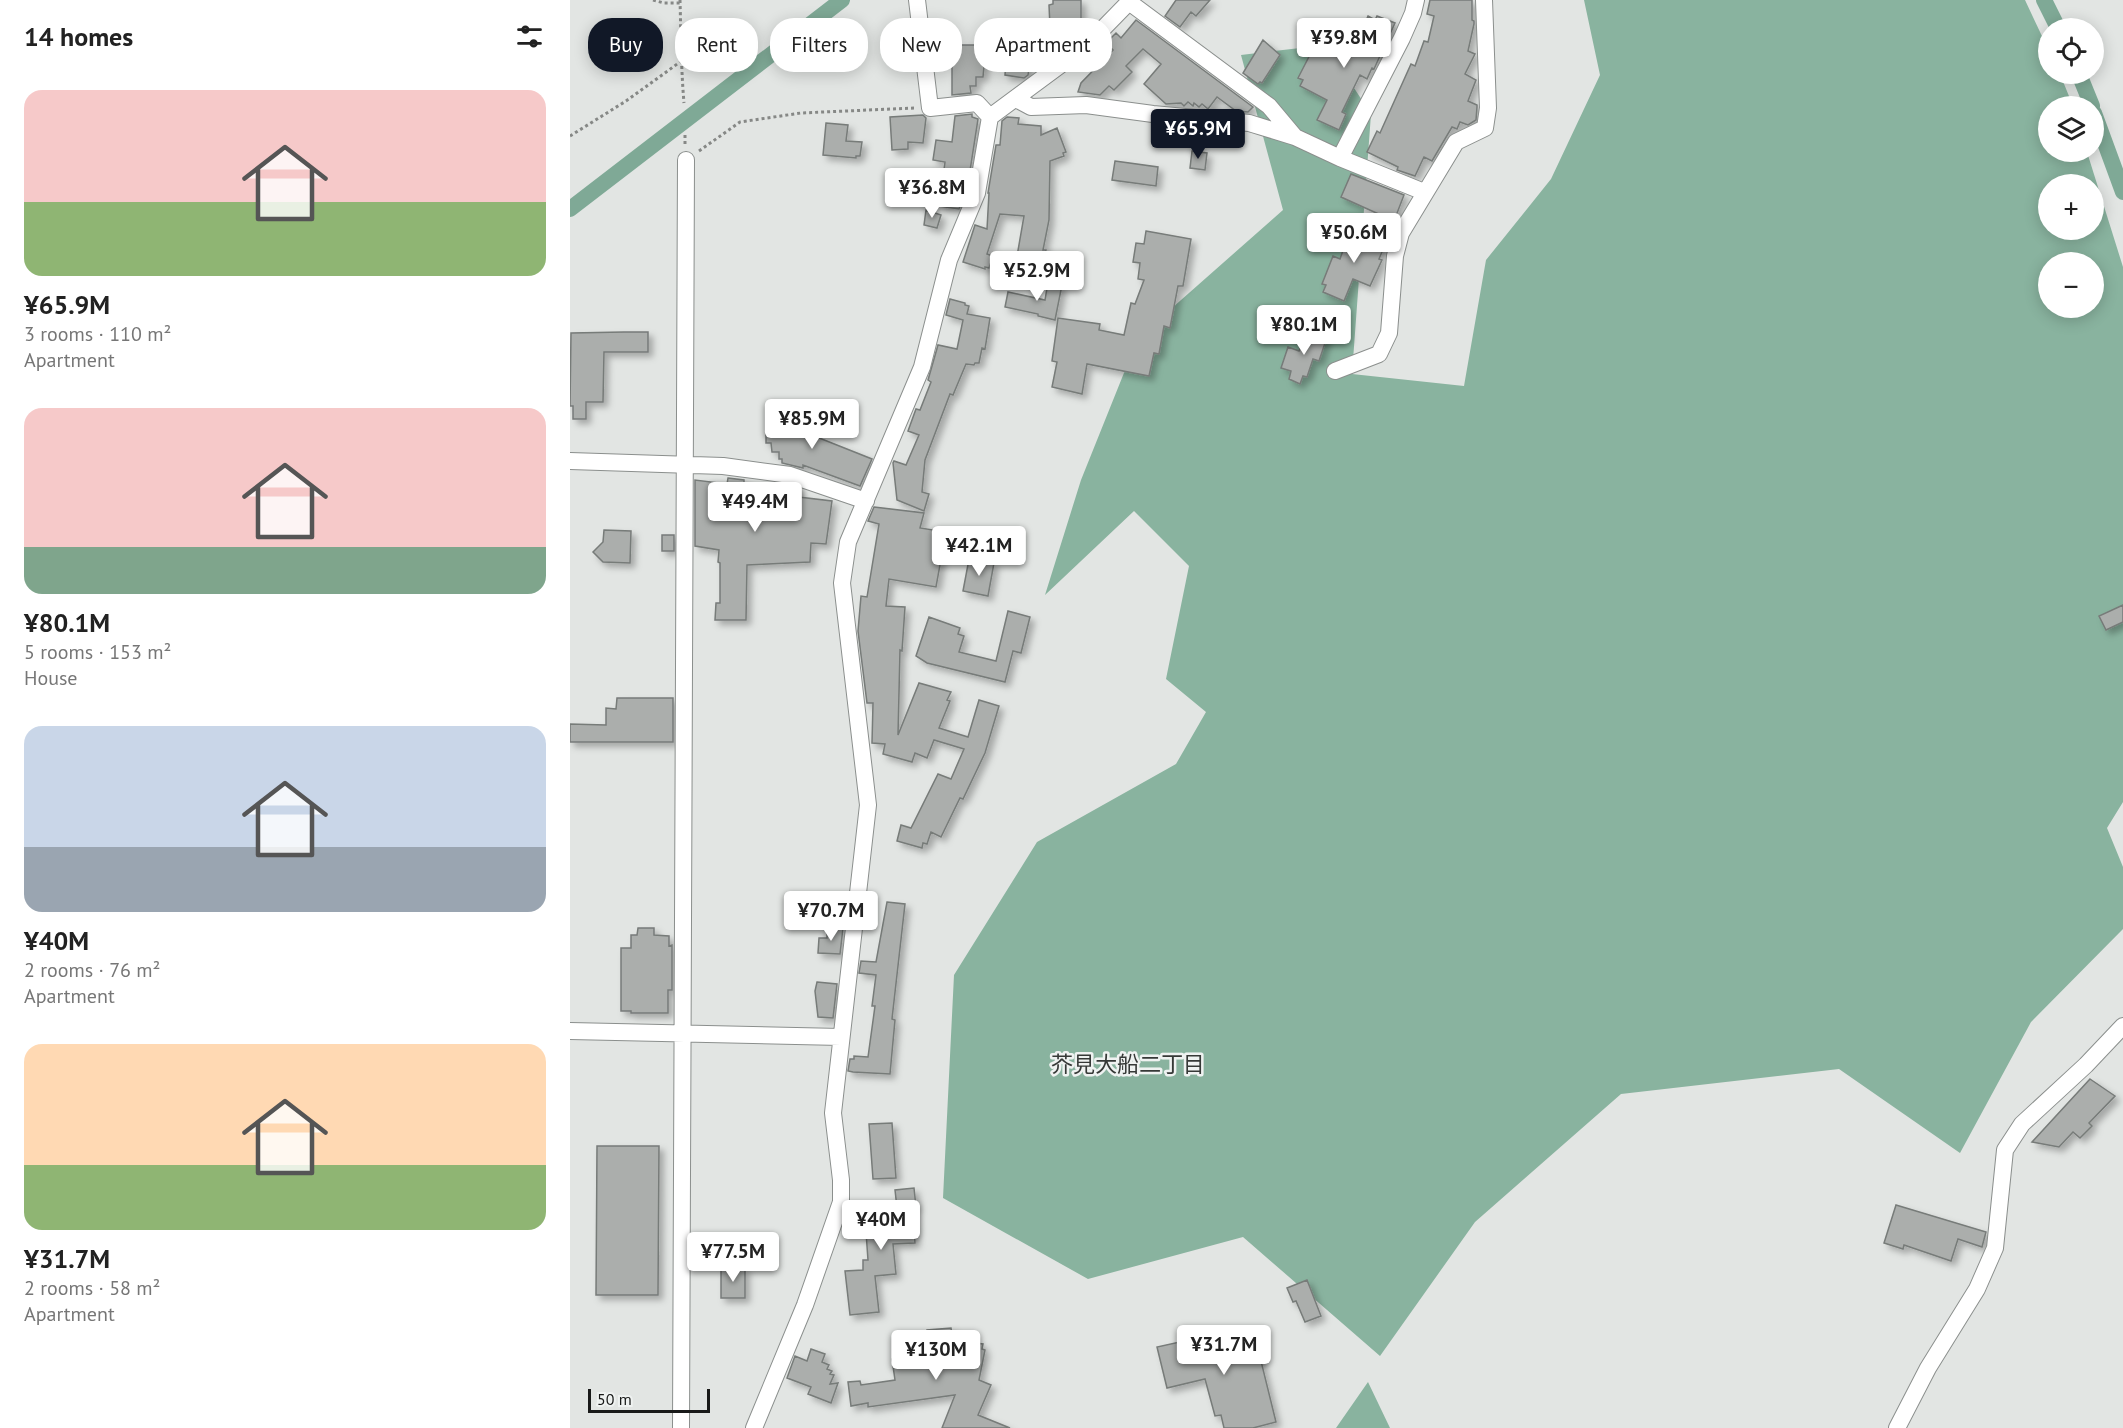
<!DOCTYPE html>
<html lang="en">
<head>
<meta charset="utf-8">
<style>
	body { margin:0; font-family:"PT Sans","Noto Sans JP",sans-serif; background:#f6f6f6; color:#222; height:100vh; display:flex; flex-direction:column; font-size:22px; white-space:nowrap }
	* { box-sizing:border-box; margin:0 }
	p { font-size:20px; color:#767676 }
	.icon { flex:none; width:33px; height:33px; fill:none; stroke:currentColor; stroke-width:2; stroke-linecap:round; stroke-linejoin:round }
	.map { position:relative; flex:1; overflow:hidden }
	.panel { display:flex; flex-direction:column; background:#fff; width:570px }
	.panel>* { flex:none }
	.top-card { position:absolute; left:18px; top:18px; width:570px; height:54px; display:flex; gap:12px }
	.controls { position:absolute; left:1468px; top:18px; display:grid; gap:12px }
	.controls a { display:grid; place-items:center; width:66px; height:66px; border-radius:50%; background:#fff; box-shadow:0 3px 15px #0003; font-size:30px }
	.scale { position:absolute; left:18px; bottom:15px; width:122px; box-sizing:border-box; padding-left:6px; border:3px solid #191a19; border-top:0; font-size:16px; line-height:21px; white-space:nowrap; color:#191a19; -webkit-text-stroke:4px #eff2f1; paint-order:stroke }
	.price { position:absolute; translate:-50% -51px; padding:0 14px; border-radius:6px; background:#fff; color:#222; font-size:20px; line-height:39px; filter:drop-shadow(0 2px 3px #0008) }
	.price::after { content:''; position:absolute; left:50%; top:36px; width:18px; height:14px; margin-left:-9px; background:inherit; clip-path:polygon(0 0,100% 0,50% 100%) }
	.price.on { background:#111827; color:#fff }
	ul { padding:0; list-style:none }
	li { display:grid; align-content:center; gap:12px; height:318px; padding:0 24px }
	li span { display:grid; place-items:center; height:186px; border-radius:18px; color:#555 }
	li>.icon { margin-inline-start:auto }
	span .icon { width:108px; height:108px; fill:#fffc; stroke-width:1 }
	li b { font-size:26px }
	h2 { display:flex; justify-content:space-between; align-items:center; height:72px; padding:0 24px; font-size:26px }
	.pill { padding:0 21px; border-radius:24px; background:#fff; box-shadow:0 3px 15px #0003; font-size:21px; line-height:54px }
	.pill.on { background:#111827; color:#fff }
	main { display:flex; flex:1; min-height:0 }
	.map>svg:first-child { display:block }
	.forest { fill:#89b39f; fill-rule:evenodd }
	.lines { fill:none; stroke-linecap:round; stroke-linejoin:round }
	.canal { stroke:#7fa996; stroke-width:16 }
	.building { fill:#abaeac; stroke:#777b79; stroke-width:1.5; filter:url(#shadow) }
	.minor-casing { stroke:#8b8f8d; stroke-width:18 }
	.path { stroke:#868886; stroke-width:3; stroke-dasharray:3 3; stroke-linecap:butt }
	.minor { stroke:#fff; stroke-width:16 }
	.labels { text-anchor:middle; dominant-baseline:central; stroke-width:5; stroke-linejoin:round; paint-order:stroke }
	.neighbourhood-label { font-size:22px; fill:#363937; stroke:#eff2f1 }
</style>
</head>
<body>
<main>
<section class="panel">
<h2>14 homes<svg class="icon" aria-label="filters" viewBox="0 0 24 24"><path d="M4 7h16M4 17h16"/><circle cx="9" cy="7" r="2"/><circle cx="15" cy="17" r="2"/></svg></h2>
<ul>
<li><span style="background:linear-gradient(#f6c9c9 60%,#8fb573 0)"><svg class="icon" aria-label="home" viewBox="0 0 24 24"><path d="M3 11l9-7 9 7M6 9v11h12V9"/></svg></span><div><b>¥65.9M</b><p>3 rooms · 110 m²</p><p>Apartment</p></div></li>
<li><span style="background:linear-gradient(#f6c9c9 75%,#7fa58c 0)"><svg class="icon" aria-label="home" viewBox="0 0 24 24"><path d="M3 11l9-7 9 7M6 9v11h12V9"/></svg></span><div><b>¥80.1M</b><p>5 rooms · 153 m²</p><p>House</p></div></li>
<li><span style="background:linear-gradient(#c9d6e8 65%,#9aa5b1 0)"><svg class="icon" aria-label="home" viewBox="0 0 24 24"><path d="M3 11l9-7 9 7M6 9v11h12V9"/></svg></span><div><b>¥40M</b><p>2 rooms · 76 m²</p><p>Apartment</p></div></li>
<li><span style="background:linear-gradient(#ffd9b3 65%,#8fb573 0)"><svg class="icon" aria-label="home" viewBox="0 0 24 24"><path d="M3 11l9-7 9 7M6 9v11h12V9"/></svg></span><div><b>¥31.7M</b><p>2 rooms · 58 m²</p><p>Apartment</p></div></li>
</ul>
</section>
<div class="map">
<svg width="1553" height="1428" viewBox="0 0 1553 1428">
	<defs>
		<filter id="shadow"><feDropShadow dx="4.5" dy="4.5" stdDeviation="3" flood-color="#0004"/></filter>
	</defs>
	<rect width="100%" height="100%" fill="#e2e5e3"/>
	<path class="forest" d="M1014,0H1455L1479,51V74H1490L1503,106H1479V152H1517L1553,267V802L1537,828L1553,867V929L1461,1022L1390,1153L1269,1069L1051,1094L905,1222L810,1356L673,1237L518,1279L373,1198L384,975L467,842L606,764L636,712L596,679L619,566L564,511L475,595L511,480L568,338L713,210L671,55L756,45L801,114L782,374L894,386L916,260L981,179L1030,75ZM1479,184H1524V230H1479ZM1479,262H1524V308H1479Z
		M798,1382L820,1428H766Z"/>
	<g class="lines">
		<path class="canal" d="M1474,0L1488,28
			M1509,74L1522,106
			M1524,113L1553,192
			M0,209L272,0"/>
	</g>
	<path class="building" d="M483,0H511V26L480,27L479,5L483,4Z
		M606,0H640L626,16L621,12L610,27L595,16Z
		M860,0H902V20L904,21V24L898,51L905,54L895,74L906,80L898,101L907,105V107L906,120L898,125L890,122L887,129L882,127L862,161L854,157L845,176L827,170L828,167L797,152L807,131L810,133L841,64L845,66L854,41L858,42L864,16L857,14Z
		M798,16L805,20L807,16L825,23L804,69L802,68L797,79L790,75L772,112L776,114L769,130L747,120L757,100L730,86L733,80L728,78L745,45L754,49L756,45L776,55L789,26L793,28Z
		M566,20L683,107L678,112L666,111L647,97L638,109L632,104L629,107L624,103L623,106L618,102L614,106L611,103L596,104L574,84L591,64L573,49L556,66L562,72L544,90L539,86L530,95L508,92L511,83L543,50L536,43L546,33L551,38Z
		M449,22L475,24L473,40L464,39L458,75L454,78L435,75L437,43L447,44Z
		M693,40L710,55L692,83L690,82L688,84L673,73Z
		M388,45H416L413,77H406V86H400L401,93L382,95V56H388Z
		M402,114V117L408,119L397,190L389,209L369,206L375,162L363,160L366,140L382,142L385,116Z
		M353,115L356,118L353,143L338,142V149L322,150L320,117Z
		M437,117L449,118L448,124L471,126V135L487,128L496,152L493,153L494,156L480,161L479,220L473,250H476L473,267L446,262L454,216L430,214L417,254L423,256L419,268L415,267V269L393,262L405,225L417,229L419,193H418L426,145H430L432,121Z
		M256,123L278,125L276,141L292,142L290,156H286V158L253,155Z
		M622,151L637,153L635,170L620,168Z
		M545,161L588,167L586,186L542,180Z
		M781,174L834,195L824,221L771,197Z
		M356,210L371,215L367,228L354,225Z
		M781,228L813,240L812,244L815,245L809,259L812,260L800,286L783,279L774,301L753,292L756,285L752,284L763,256L770,259Z
		M576,231L621,239L613,286H608L600,328L594,326L589,354L584,353L579,376L517,364L512,394L482,387L487,362L482,361L488,318L530,324L529,330L554,335L561,303L565,304L574,280L568,279L570,263L563,262L566,243L574,244Z
		M478,282L492,285L485,320L468,316V314L435,307L438,292L475,300Z
		M380,299L395,303V305L399,306L397,314L420,318L415,349L412,348L409,363H405L404,365L396,364L383,395L380,394L355,460L352,492L359,494L354,511L327,500L323,463L324,461L336,465L349,435L338,431L346,409L350,410L361,382L358,380L368,345L387,349L393,320L376,315Z
		M737,330L757,337L749,361L743,359L737,377L733,376L730,384L719,379L721,371L711,368L718,347L729,351Z
		M54,332H78V352H34L33,402H16V419H3V406H0L1,333Z
		M196,407H219V426L302,459L290,486L233,465V468L212,463V459H209V452H202L201,443H196Z
		M158,478L174,480V498H196V483L218,485L230,489L229,497L262,501L256,544L241,543L240,562L177,565L176,620H145L146,603H150V563L148,562L149,550L125,546V480L157,484Z
		M304,507L354,513L350,528L376,532L366,587L319,579L316,606L335,607L332,651L330,650L328,735L349,683L381,692L377,700L380,701L369,728L398,737L409,700L429,706L415,753L393,799L390,798L371,837L361,832L357,844L353,843L352,848L327,841L331,825L341,828L368,774L381,779L394,749L364,740L357,758L345,753L342,762L313,754L315,744L302,743L303,703H297L288,631L291,596L297,597L309,524L298,521Z
		M34,530L61,531L60,563L33,562L23,552L33,542Z
		M92,535H104V551H92Z
		M399,559L424,563L418,596L393,591Z
		M1553,605V622L1536,630L1529,616Z
		M438,611L460,617L451,653L443,651L435,682L357,663L346,656L359,617L390,628L388,634L394,636L389,652L426,661Z
		M47,698H103V742H0V724L36,725V708L46,709Z
		M317,902L335,904L322,1019L325,1020L320,1074L283,1072L278,1071L280,1059H284V1056L298,1057L305,1006H302L306,975L289,973L291,961L306,962Z
		M68,928H84V935L99,936V946L102,945V990H98V1013H61V1011H51V948H61V935H67Z
		M257,928H273L270,954L248,953L249,938H257Z
		M247,982L267,984L263,1018L248,1017L245,991Z
		M1520,1079L1545,1096L1519,1123L1522,1126L1510,1138L1503,1132L1489,1147L1462,1142Z
		M322,1123L326,1178L303,1179L299,1124Z
		M27,1146H89L88,1295H26Z
		M344,1188L346,1207H343L345,1243L323,1244L326,1274L305,1276L309,1312L280,1315L275,1271L293,1270V1260H298L296,1232H301L299,1209L327,1208L325,1190Z
		M1326,1205L1416,1232L1412,1247L1388,1239L1381,1261L1334,1245L1333,1249L1314,1243Z
		M151,1268H175V1298H151Z
		M737,1280L751,1316L735,1322L726,1301L723,1302L717,1288Z
		M381,1328L382,1335L395,1334L396,1342L413,1344L412,1349L415,1350L409,1380L421,1385L408,1415L440,1428H372L385,1395L298,1407V1403L281,1406L278,1382L290,1381L291,1385L325,1380L322,1359L359,1353L357,1330Z
		M685,1330L692,1357H690L706,1422L683,1428H654L651,1415L645,1416L635,1379L597,1388L587,1347L641,1335L643,1340Z
		M241,1349L255,1354L252,1362L259,1365L257,1369L262,1371L260,1374L264,1375L260,1384L268,1383L261,1403L238,1394L241,1387L217,1378L225,1356L237,1361Z"/>
	<g class="lines">
		<defs>
			<path id="minor" d="M347,0L360,108L407,103L420,117
				M559,2L699,106L725,137
				M446,99L461,107L516,105L583,114L679,123L725,137L770,158L854,192
				M770,158L832,38L843,13L846,0
				M765,371L809,354L819,333L825,256L831,233L886,142L915,128L918,108L914,0
				M0,461L153,466L220,475L296,501
				M0,1031L271,1037
				M111,1428L116,160
				M184,1428L235,1305L271,1202V1180L263,1113L298,805L272,583L278,542L352,367L379,260L407,193L420,117L516,46L561,0
				M1327,1428L1358,1368L1407,1289L1425,1248L1435,1150L1452,1124L1516,1065L1553,1026"/>
		</defs>
		<use href="#minor" class="minor-casing"/>
		<path class="path" d="M83,0L94,3H110
			M110,0C111,35 111,68 114,103
			M115,135V146
			M0,136L56,101L110,62
			M129,151L170,122L231,113L344,108"/>
		<use href="#minor" class="minor"/>
	</g>
	<g class="labels">
		<g class="neighbourhood-label">
			<text x="558" y="1064">芥見大船二丁目</text>
		</g>
	</g>
</svg>
<div class="controls">
<a><svg class="icon" aria-label="locate" viewBox="0 0 24 24"><circle cx="12" cy="12" r="6"/><path d="M12 2v4M12 18v4M2 12h4M18 12h4"/></svg></a>
<a><svg class="icon" aria-label="layers" viewBox="0 0 24 24"><path d="M12 4l9 5-9 5-9-5zM3 14l9 5 9-5"/></svg></a>
<a>+</a>
<a>−</a>
</div>
<div class="scale">50 m</div>
<b class="price" style="left:774px;top:69px">¥39.8M</b>
<b class="price on" style="left:628px;top:160px">¥65.9M</b>
<b class="price" style="left:362px;top:219px">¥36.8M</b>
<b class="price" style="left:784px;top:264px">¥50.6M</b>
<b class="price" style="left:467px;top:302px">¥52.9M</b>
<b class="price" style="left:734px;top:356px">¥80.1M</b>
<b class="price" style="left:242px;top:450px">¥85.9M</b>
<b class="price" style="left:185px;top:533px">¥49.4M</b>
<b class="price" style="left:409px;top:577px">¥42.1M</b>
<b class="price" style="left:261px;top:942px">¥70.7M</b>
<b class="price" style="left:311px;top:1251px">¥40M</b>
<b class="price" style="left:163px;top:1283px">¥77.5M</b>
<b class="price" style="left:654px;top:1376px">¥31.7M</b>
<b class="price" style="left:366px;top:1381px">¥130M</b>
<div class="top-card">
<a class="pill on">Buy</a>
<a class="pill">Rent</a>
<a class="pill">Filters</a>
<a class="pill">New</a>
<a class="pill">Apartment</a>
</div>
</div>
</main>
</body>
</html>
